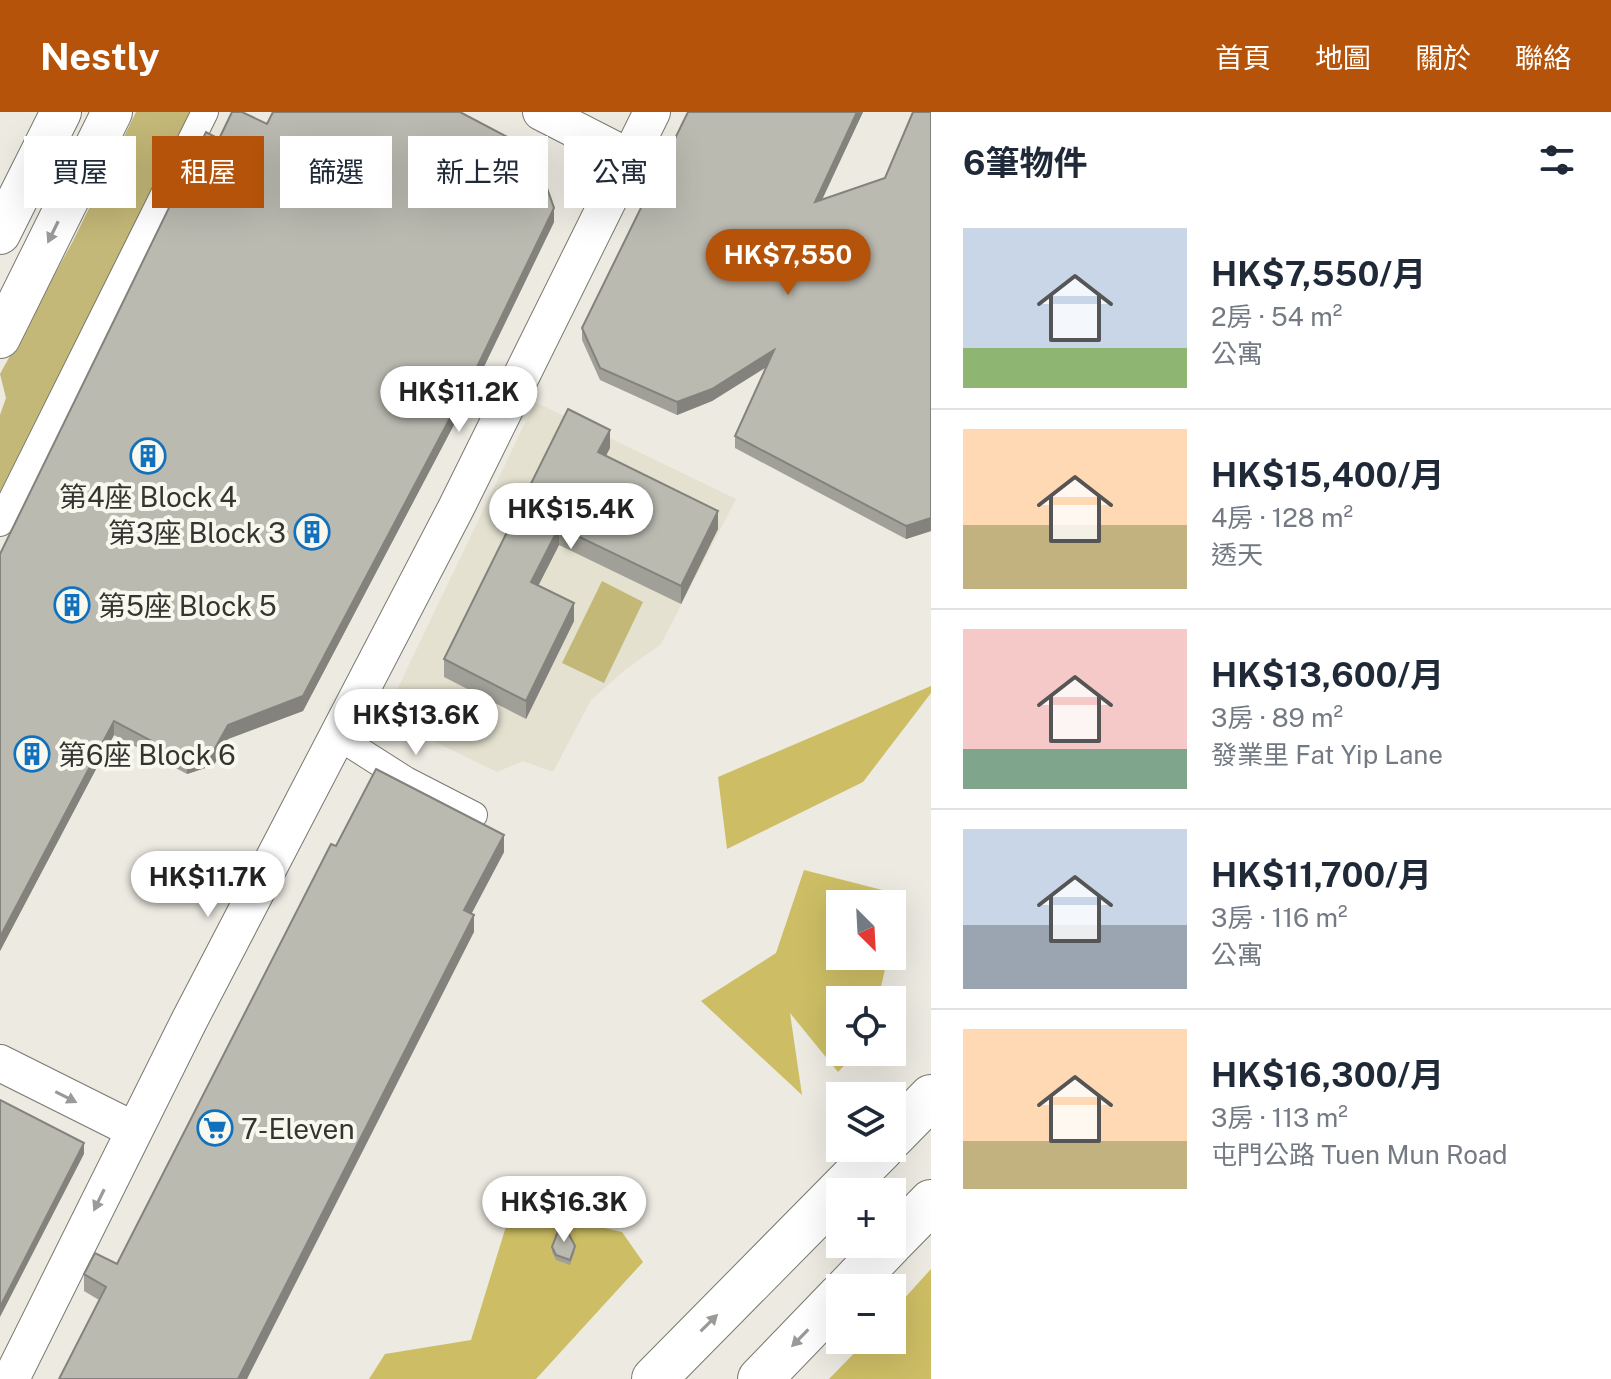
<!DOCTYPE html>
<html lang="zh-TW">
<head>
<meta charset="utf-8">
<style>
	body { margin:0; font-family:"Public Sans","Noto Sans TC",sans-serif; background:#f2f2f3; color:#1f2937; height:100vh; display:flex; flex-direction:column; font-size:30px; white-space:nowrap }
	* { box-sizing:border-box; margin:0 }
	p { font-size:26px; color:#747a83 }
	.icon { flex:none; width:44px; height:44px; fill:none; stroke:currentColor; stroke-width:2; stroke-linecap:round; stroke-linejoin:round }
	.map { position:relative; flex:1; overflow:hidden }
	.drawer { display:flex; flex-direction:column; background:#fff; width:680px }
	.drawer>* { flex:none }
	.guide { position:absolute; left:24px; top:24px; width:760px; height:72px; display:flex; gap:16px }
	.needle { width:52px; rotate:156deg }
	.buttons { position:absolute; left:826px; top:778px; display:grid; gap:16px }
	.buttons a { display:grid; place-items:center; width:80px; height:80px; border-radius:0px; background:#fff; box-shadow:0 8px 32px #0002; font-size:40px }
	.price { position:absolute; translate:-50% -68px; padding:0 18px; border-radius:28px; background:#fff; color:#222; font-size:26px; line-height:52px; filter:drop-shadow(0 2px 4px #0008) }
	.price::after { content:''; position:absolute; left:50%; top:48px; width:24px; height:18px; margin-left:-12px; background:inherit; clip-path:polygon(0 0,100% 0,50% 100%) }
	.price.current { background:#b45309; color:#fff }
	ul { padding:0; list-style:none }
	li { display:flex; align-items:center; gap:24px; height:200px; padding:0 32px }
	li+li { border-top:2px solid #e0e1e3 }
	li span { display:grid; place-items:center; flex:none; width:224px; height:160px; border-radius:0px; color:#555 }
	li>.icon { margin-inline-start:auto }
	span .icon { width:96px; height:96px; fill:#fffc; stroke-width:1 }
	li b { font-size:34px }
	h2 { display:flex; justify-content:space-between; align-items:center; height:96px; padding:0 32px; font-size:34px }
	.pill { padding:0 28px; border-radius:0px; background:#fff; box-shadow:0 8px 32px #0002; font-size:28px; line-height:72px }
	.pill.current { background:#b45309; color:#fff }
	header { display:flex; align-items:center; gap:48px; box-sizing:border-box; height:112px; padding:0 40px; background:#b45309; color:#fff }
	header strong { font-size:38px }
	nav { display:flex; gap:44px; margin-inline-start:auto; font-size:28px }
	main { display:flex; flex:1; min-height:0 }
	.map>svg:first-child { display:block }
	.built { fill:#e4e1d0 }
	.green { fill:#c3b877 }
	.forest { fill:#cdbe65 }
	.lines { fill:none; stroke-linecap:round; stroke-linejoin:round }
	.street-casing { stroke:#797870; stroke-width:28 }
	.secondary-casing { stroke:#797870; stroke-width:38 }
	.primary-casing { stroke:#797870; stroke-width:42 }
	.highway-casing { stroke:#797870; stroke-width:46 }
	.street { stroke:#fff; stroke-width:26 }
	.secondary { stroke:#fff; stroke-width:36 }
	.primary { stroke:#fff; stroke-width:40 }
	.highway { stroke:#fff; stroke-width:44 }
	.wall { fill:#a1a098 }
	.shaded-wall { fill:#83827c }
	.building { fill:#bbbab1; stroke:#83827c; stroke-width:2 }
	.oneway { fill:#9a9a98 }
	.labels { text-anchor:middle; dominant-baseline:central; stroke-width:8; stroke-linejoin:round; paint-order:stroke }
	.poi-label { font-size:28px; fill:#343430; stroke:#f9f8ee; text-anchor:start }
</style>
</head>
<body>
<header>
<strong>Nestly</strong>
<nav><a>首頁</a><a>地圖</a><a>關於</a><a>聯絡</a></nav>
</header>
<main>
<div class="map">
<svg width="931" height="1267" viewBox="0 0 931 1267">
	<rect width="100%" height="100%" fill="#eceae1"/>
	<path class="built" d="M535,290L736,387L661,532L625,558L591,588L553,660L523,649L497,660L384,605Z"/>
	<path class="green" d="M136,0H191L0,386V303L6,286L0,262L73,129Z
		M602,469L643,490L604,571L562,551Z"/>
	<path class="forest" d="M931,574V581L863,670L727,737L718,665Z
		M804,758L902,783L892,827V792H840V844H888L878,888H840V940H857L838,960L790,901L802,983L701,889L776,841Z
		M512,1095L622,1120L643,1150L536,1267H369L385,1242L471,1228Z
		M931,1157V1267H829L867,1228H892V1200Z"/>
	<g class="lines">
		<defs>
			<path id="street" d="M0,411L205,0
				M337,624L406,668L474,703"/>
			<path id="secondary" d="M541,0L629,45
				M0,951L134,1018
				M11,1267L189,909L456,396L652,0"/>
			<path id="primary" d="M0,122L61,0
				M0,226L112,0"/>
			<path id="highway" d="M892,1025L931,985
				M892,1130L931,1090
				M848,1176L890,1132
				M654,1267L882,1036
				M760,1267L840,1184"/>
		</defs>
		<use href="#street" class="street-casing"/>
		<use href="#secondary" class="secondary-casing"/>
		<use href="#primary" class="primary-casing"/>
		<use href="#highway" class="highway-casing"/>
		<use href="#street" class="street"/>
		<use href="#secondary" class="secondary"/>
		<use href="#primary" class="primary"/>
		<use href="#highway" class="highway"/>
	</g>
	<path class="wall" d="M688,0H863L821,88L885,66L931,0V419L906,427L735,336V324L767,255L712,289L677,303L600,268L582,228V216Z
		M219,27L554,110L477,269L303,599L228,627L214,653L187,662L114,623L0,839V442Z
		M610,336L606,344L718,417L681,492L559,433L538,474L574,509L526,607L444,565V547Z
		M336,734L504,740L471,802L474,820L99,1188L84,1179V1162L117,1152Z
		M552,1135L575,1139L570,1153L556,1148L552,1140Z"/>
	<path class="shaded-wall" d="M857,0H863L815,103V90Z
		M554,96V110L477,269L303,599L228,627L214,653L187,662V648L228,613Z
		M774,238V250L712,289L677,303V290Z
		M610,318V336L598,358V340Z
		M718,399V417L681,492V474Z
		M931,406V419L906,427V414Z
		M559,415V433L531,488V470Z
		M574,491V509L526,607V589Z
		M114,609V623L0,839V825Z
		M504,723V740L464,816V798Z
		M474,803V820L247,1267H238Z
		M84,1031V1042L0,1205V1195Z"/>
	<path class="building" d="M232,0H242L267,12L273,0H460L534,39L554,96L477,255L303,584L228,613L214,638L187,648L114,609L0,825V442L206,20L219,27Z
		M688,0H857L815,90L885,66L913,0H931V406L906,414L735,324L774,238L712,277L677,290L600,256L582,216Z
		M568,297L610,318L598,340L718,399L681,474L559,415L531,470L574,491L526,589L444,547Z
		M376,657L504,723L464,798L474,803L238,1267H59L106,1175L84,1162L95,1141L117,1152L331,732L336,734Z
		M0,988L84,1031L0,1195Z
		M562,1109L575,1134L570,1148L556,1143L552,1135Z"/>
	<defs><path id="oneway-solid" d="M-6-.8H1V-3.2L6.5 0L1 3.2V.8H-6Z" transform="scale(2)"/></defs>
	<g class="oneway">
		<use href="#oneway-solid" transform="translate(53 120) rotate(116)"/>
		<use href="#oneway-solid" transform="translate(66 985) rotate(27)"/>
		<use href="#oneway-solid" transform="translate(99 1088) rotate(116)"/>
		<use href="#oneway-solid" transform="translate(709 1211) rotate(-45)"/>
		<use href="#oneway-solid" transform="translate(800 1226) rotate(134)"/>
	</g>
	<defs>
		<symbol id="building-ring" viewBox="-11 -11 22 22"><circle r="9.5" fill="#f9f8ee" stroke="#1171bd" stroke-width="1.5"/><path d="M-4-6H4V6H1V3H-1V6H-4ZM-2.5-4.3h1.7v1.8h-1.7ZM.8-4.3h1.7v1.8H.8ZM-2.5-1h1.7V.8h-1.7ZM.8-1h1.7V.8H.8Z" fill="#1171bd"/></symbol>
		<symbol id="supermarket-ring" viewBox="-11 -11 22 22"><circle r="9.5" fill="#f9f8ee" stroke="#1171bd" stroke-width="1.5"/><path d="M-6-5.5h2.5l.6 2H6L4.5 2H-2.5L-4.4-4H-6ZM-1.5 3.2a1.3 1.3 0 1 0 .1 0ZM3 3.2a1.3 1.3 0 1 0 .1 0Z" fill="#1171bd"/></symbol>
	</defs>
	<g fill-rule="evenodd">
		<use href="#building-ring" x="128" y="324" width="40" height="40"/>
		<use href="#building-ring" x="292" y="400" width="40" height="40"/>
		<use href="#building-ring" x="52" y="473" width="40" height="40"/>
		<use href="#building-ring" x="12" y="622" width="40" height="40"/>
		<use href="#supermarket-ring" x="195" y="996" width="40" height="40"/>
	</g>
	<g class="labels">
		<g class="poi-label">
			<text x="148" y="384" text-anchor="middle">第4座 Block 4</text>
			<text x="286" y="420" text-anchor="end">第3座 Block 3</text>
			<text x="98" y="493">第5座 Block 5</text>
			<text x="58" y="642">第6座 Block 6</text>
			<text x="241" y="1016">7-Eleven</text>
		</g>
	</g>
</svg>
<div class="buttons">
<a><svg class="needle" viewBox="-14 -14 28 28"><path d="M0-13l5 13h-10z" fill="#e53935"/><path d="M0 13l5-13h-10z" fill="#747a83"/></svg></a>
<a><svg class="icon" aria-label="locate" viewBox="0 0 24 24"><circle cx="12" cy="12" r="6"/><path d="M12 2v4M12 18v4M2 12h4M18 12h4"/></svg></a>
<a><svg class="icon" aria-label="layers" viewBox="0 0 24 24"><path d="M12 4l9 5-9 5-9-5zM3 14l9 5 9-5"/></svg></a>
<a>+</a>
<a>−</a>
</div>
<b class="price current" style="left:788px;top:185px">HK$7,550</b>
<b class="price" style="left:459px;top:322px">HK$11.2K</b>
<b class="price" style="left:571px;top:439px">HK$15.4K</b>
<b class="price" style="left:416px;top:645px">HK$13.6K</b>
<b class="price" style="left:208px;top:807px">HK$11.7K</b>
<b class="price" style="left:564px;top:1132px">HK$16.3K</b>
<div class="guide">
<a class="pill">買屋</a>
<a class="pill current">租屋</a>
<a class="pill">篩選</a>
<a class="pill">新上架</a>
<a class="pill">公寓</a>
</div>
</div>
<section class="drawer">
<h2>6筆物件<svg class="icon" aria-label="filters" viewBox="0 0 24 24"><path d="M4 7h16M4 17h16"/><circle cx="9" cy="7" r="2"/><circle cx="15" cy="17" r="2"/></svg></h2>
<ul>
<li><span style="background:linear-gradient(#c9d6e8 75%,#8fb573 0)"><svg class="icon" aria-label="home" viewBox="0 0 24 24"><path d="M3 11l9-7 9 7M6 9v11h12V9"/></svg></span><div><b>HK$7,550/月</b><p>2房 · 54 m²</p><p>公寓</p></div></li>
<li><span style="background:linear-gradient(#ffd9b3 60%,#c2b280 0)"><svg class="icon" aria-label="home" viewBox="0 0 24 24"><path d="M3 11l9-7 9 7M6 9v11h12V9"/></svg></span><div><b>HK$15,400/月</b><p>4房 · 128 m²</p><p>透天</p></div></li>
<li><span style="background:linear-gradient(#f6c9c9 75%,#7fa58c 0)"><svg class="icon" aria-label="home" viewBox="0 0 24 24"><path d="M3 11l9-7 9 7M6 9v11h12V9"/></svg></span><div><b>HK$13,600/月</b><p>3房 · 89 m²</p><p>發業里 Fat Yip Lane</p></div></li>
<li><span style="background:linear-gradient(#c9d6e8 60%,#9aa5b1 0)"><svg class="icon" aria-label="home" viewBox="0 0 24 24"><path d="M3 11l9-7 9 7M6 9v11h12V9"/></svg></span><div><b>HK$11,700/月</b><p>3房 · 116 m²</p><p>公寓</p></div></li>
<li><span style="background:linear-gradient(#ffd9b3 70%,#c2b280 0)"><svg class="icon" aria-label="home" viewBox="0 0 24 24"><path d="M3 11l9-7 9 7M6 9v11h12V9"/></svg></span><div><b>HK$16,300/月</b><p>3房 · 113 m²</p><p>屯門公路 Tuen Mun Road</p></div></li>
</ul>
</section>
</main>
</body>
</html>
